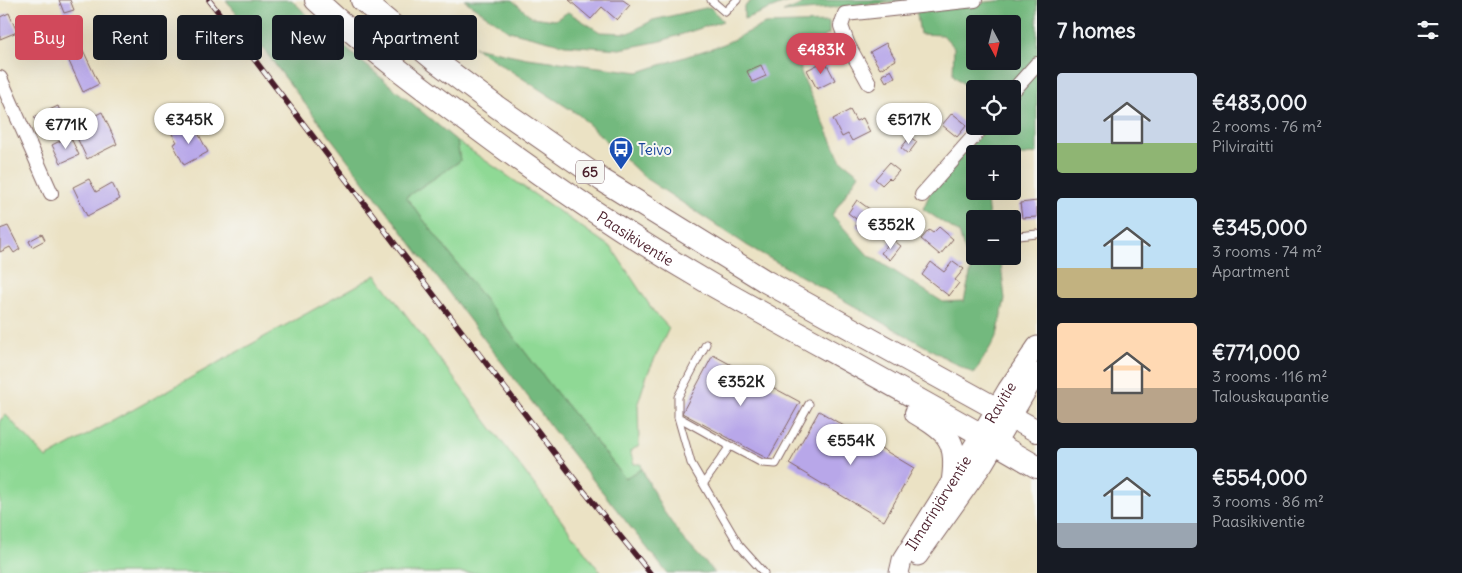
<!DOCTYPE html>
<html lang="en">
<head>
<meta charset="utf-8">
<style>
	body { margin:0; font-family:Delius,sans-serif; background:#242831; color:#f1f3f6; height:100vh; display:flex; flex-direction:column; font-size:19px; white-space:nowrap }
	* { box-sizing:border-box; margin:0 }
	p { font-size:16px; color:#9ea1a6 }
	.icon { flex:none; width:28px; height:28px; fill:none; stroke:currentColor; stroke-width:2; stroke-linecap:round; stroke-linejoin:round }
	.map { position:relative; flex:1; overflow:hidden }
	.sheet { display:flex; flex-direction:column; background:#171b24; width:425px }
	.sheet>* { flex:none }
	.top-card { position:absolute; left:15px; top:15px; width:475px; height:45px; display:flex; gap:10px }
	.needle { width:32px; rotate:173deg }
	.buttons { position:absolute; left:966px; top:15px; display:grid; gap:10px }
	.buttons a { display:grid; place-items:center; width:55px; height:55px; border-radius:5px; background:#171b24; box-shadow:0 5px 20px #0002; font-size:25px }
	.price { position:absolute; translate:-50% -42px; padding:0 11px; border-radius:18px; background:#fff; color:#222; font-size:16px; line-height:32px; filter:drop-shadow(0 1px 2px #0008) }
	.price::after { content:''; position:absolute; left:50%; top:30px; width:15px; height:11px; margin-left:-8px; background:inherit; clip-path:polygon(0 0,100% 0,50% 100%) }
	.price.selected { background:#d1495b; color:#fff }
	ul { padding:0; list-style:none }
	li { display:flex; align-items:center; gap:15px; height:125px; padding:0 20px }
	li span { display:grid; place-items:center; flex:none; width:140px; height:100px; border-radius:5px; color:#555 }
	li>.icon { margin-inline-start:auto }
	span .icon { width:60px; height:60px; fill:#fffc; stroke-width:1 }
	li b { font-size:21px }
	h2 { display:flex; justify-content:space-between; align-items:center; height:60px; padding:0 20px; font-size:21px }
	.pill { padding:0 18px; border-radius:5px; background:#171b24; box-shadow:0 5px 20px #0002; font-size:18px; line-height:45px }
	.pill.selected { background:#d1495b; color:#fff }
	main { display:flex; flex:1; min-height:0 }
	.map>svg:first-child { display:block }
	.green { fill:#8fd995; stroke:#6c7c60 }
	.forest { fill:#73b97e; stroke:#5e6c54; fill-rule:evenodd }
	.building { fill:#b8a7e9 }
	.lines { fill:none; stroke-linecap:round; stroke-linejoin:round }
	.service-casing { stroke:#826361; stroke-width:9 }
	.minor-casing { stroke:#826361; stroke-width:16 }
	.secondary-casing { stroke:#826361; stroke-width:21 }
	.trunk-casing { stroke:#826361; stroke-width:24 }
	.service { stroke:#fff; stroke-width:7 }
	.minor { stroke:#fff; stroke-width:14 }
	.secondary { stroke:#fff; stroke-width:19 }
	.trunk { stroke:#fff; stroke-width:22 }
	.rail-casing { stroke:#4a1f2b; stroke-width:5.5 }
	.rail { stroke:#f6f6f2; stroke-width:4; stroke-dasharray:11; stroke-linecap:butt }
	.labels { text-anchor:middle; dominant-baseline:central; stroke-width:4; stroke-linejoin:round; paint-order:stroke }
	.shield { fill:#f6f6f2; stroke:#7e6067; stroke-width:1 }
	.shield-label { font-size:14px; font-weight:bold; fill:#4a1f2b }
	.transit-label { font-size:15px; fill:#164399; stroke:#f6f6f2; text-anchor:start }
	.street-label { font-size:15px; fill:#4a1f2b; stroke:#f6f6f2 }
</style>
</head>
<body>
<main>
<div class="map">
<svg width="1037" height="573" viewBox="0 0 1037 573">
	<rect width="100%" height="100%" fill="#f6f6f2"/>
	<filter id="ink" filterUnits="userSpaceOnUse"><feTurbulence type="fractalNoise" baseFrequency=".02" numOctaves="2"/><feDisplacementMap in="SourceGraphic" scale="10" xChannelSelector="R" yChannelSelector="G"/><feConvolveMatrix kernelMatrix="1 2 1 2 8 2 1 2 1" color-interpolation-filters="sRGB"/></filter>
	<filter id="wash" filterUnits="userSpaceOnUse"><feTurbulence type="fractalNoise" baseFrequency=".0096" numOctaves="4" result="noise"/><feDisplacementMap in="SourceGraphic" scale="20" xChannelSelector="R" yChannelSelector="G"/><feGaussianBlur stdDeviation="1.12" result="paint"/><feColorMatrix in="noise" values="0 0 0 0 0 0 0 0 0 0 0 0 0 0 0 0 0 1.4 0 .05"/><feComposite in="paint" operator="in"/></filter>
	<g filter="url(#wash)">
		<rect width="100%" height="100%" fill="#ebe2c4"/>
		<path class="green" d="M457,141L612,248L654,312L669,328L647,375L638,403L639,446L630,451L634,464H641L642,469L625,478L548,382L406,197L460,161Z
			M376,275L601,573H0V420L6,415L46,458Z"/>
		<path class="forest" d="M226,0H292L313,21L457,141L460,161L406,197L548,382L625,478L642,469L662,509L683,539L715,573H667L554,431Z
			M464,0H512L532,17L555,20L568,12L600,32L629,33L653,20L710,7L723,21L661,41L620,49L565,45L509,31Z
			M752,0H793L744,19V7Z
			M813,0H918L783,12Z
			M1006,0H1037V59L1011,89H975V94L953,75L954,47L943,35L920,34L916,9ZM975,24H1012V61H975Z
			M829,22V34L800,53L801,73L840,159L859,174L832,215L867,254L943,302L964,301L971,270L959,233L923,209L931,191L988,126H1012L1013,99L1037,71V153L1013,157L1012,154H975V191H986L989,219H975V256H1000L1005,299L997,336L974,374L748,246L645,178L579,115L474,47L527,58L639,72L724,44L765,24Z"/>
		<g id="blocks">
			<path class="building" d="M59,0H70L74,10L64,13Z
				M569,0H623L630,5L617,20L602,7L591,19Z
				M9,13L17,32L0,39V17Z
				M886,43L896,60L880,69L870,52Z
				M83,50L99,84L83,92L67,57Z
				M825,61L835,80L817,89L807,70Z
				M761,65L766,76L752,82L747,71Z
				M891,70L895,77L886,82L882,75Z
				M58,106L62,116L39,126L34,117Z
				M850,110L856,121L863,118L870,132L852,141L848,134L842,137L833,119Z
				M102,112L117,144L87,159L72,127Z
				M952,113L967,125L957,137L942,125Z
				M187,127L190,132L196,129L208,152L184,165L173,144L177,142L172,134Z
				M70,136L79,155L61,163L52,145Z
				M910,137L917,142L908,154L901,148Z
				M889,163L899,171L891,180L889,178L882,185L875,179Z
				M89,179L96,192L112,183L120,199L87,216L73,187Z
				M857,200L875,213L872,217L879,222L869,236L856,226L859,221L848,213Z
				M1037,201V217L1022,218L1020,203Z
				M8,226L20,249L14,253L10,247L0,252V229Z
				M939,227L953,239L940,255L921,239L929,230L933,233Z
				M42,234L45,240L32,247L29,241Z
				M892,239L901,246L890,260L881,253Z
				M953,261L964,269L955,280L959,283L949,296L922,275L931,262L944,272Z
				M713,355L800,402L768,459L682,413Z
				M819,411L914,468L884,521L789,464Z"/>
		</g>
	</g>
	<g filter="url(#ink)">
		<use href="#blocks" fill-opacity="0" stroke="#826361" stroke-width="1"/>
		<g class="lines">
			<defs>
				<path id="service" d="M711,0L725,12L737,0
					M1019,236L1037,234
					M706,344L678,397V417L691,463L739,545L764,573
					M678,417L730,446
					M704,483L730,446L762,463L776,464L809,404"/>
				<path id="minor" d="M0,78L51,193
					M869,83L848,45L841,26L845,14L975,0
					M1012,92L1037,64
					M922,195L983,126"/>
				<g id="secondary">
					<path d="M918,556L984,463L1037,373"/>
					<path id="s1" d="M899,573L902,560L981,434L1007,390L1037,346"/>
				</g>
				<g id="trunk">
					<path id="s2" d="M316,0C362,43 413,81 464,119C544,179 626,235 712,285C820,346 930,404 1037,467"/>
					<path d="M362,0L437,62L497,107L602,180L765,281L1037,431"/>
					<path d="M916,413C948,432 958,440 953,479"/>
				</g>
			</defs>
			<use href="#service" class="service-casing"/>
			<use href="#minor" class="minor-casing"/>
			<use href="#secondary" class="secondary-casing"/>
			<use href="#trunk" class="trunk-casing"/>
			<use href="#service" class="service"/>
			<use href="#minor" class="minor"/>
			<use href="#secondary" class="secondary"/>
			<use href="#trunk" class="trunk"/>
			<defs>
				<path id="rail" d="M209,0L579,485L650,573"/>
			</defs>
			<use href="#rail" class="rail-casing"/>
			<use href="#rail" class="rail"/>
		</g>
	</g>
	<defs>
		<symbol id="bus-pin" viewBox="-11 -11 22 30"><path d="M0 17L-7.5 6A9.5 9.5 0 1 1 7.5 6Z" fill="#1a4fb4" stroke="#f6f6f2"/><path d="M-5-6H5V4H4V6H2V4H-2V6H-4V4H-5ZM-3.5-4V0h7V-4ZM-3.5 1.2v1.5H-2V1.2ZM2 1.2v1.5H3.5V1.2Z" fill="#fff"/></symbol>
	</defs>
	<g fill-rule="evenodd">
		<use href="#bus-pin" x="607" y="135" width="28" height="38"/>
	</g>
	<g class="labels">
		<rect class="shield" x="576" y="160.5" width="28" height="23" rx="4"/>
		<g class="shield-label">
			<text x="590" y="172">65</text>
		</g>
		<g class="transit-label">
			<text x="638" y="149">Teivo</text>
		</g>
		<g class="street-label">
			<text stroke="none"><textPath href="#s2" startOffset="399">Paasikiventie</textPath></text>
			<text stroke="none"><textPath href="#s1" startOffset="199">Ravitie</textPath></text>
			<text stroke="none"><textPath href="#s1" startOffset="81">Ilmarinjärventie</textPath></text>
		</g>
	</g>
</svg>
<div class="buttons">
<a><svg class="needle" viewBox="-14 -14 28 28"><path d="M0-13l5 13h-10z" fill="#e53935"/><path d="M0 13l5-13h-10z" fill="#9ea1a6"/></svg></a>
<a><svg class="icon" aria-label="locate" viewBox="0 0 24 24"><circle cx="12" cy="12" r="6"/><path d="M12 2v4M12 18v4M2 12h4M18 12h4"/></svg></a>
<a>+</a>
<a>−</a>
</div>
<b class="price selected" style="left:821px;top:75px">€483K</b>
<b class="price" style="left:189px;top:145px">€345K</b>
<b class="price" style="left:909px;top:145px">€517K</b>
<b class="price" style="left:66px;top:150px">€771K</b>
<b class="price" style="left:891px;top:250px">€352K</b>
<b class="price" style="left:741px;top:407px">€352K</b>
<b class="price" style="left:851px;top:466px">€554K</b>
<div class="top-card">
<a class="pill selected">Buy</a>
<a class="pill">Rent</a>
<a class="pill">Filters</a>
<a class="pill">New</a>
<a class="pill">Apartment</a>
</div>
</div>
<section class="sheet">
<h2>7 homes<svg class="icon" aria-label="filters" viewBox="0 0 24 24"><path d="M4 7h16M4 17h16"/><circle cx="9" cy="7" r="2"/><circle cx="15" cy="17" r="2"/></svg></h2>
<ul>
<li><span style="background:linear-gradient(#c9d6e8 70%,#8fb573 0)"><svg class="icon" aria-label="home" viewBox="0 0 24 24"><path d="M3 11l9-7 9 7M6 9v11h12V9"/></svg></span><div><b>€483,000</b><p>2 rooms · 76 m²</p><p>Pilviraitti</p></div></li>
<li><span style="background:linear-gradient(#bfe0f5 70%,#c2b280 0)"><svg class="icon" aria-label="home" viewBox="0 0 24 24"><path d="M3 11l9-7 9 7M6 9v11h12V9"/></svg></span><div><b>€345,000</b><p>3 rooms · 74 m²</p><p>Apartment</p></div></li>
<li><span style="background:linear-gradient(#ffd9b3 65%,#b9a48a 0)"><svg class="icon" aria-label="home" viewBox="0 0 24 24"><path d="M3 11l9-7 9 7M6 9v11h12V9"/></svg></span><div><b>€771,000</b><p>3 rooms · 116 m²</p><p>Talouskaupantie</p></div></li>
<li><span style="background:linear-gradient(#bfe0f5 75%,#9aa5b1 0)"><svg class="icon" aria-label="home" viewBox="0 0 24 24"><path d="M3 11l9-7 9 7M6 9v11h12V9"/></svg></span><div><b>€554,000</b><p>3 rooms · 86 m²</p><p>Paasikiventie</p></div></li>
</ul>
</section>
</main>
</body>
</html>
